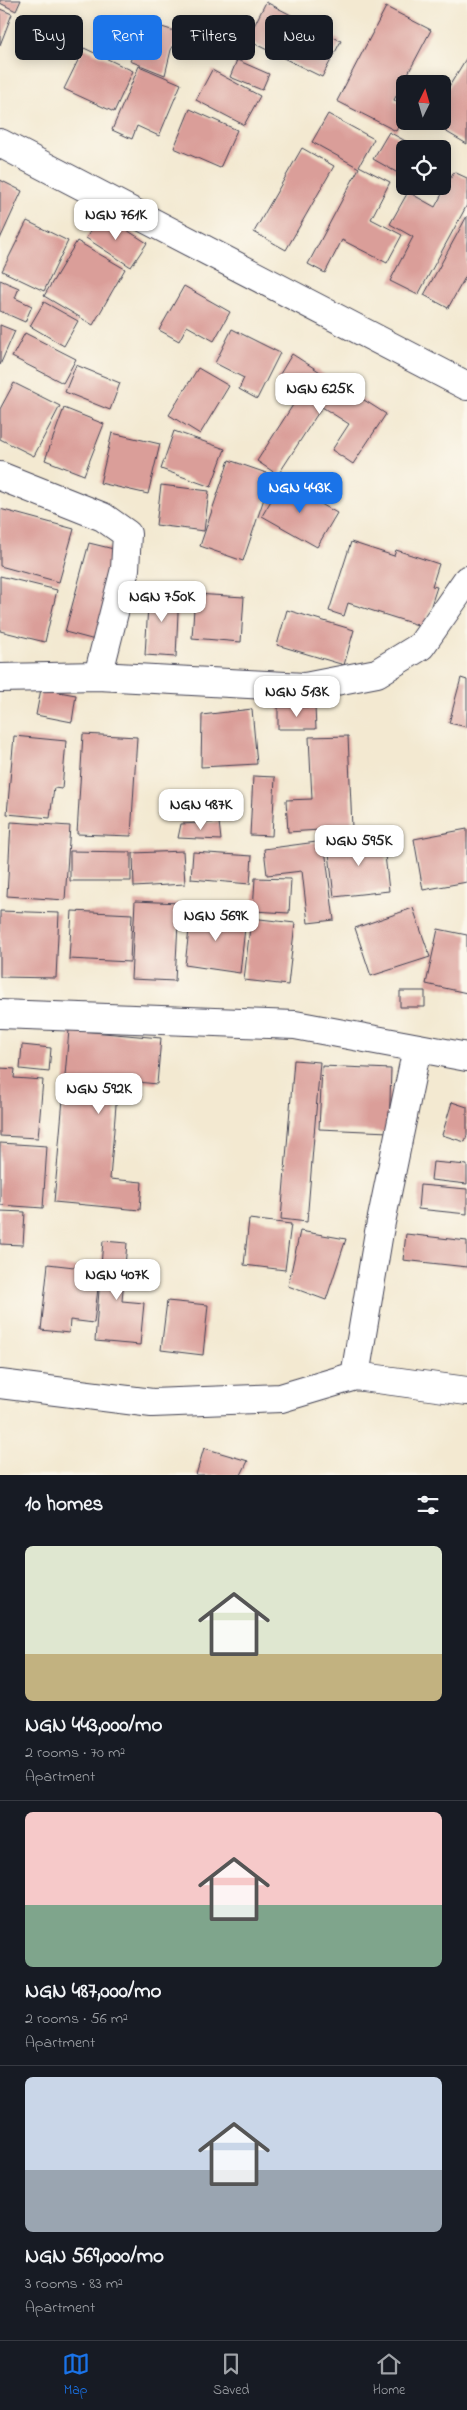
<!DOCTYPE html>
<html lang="en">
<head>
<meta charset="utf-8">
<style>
	body { margin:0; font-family:"Indie Flower",sans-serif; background:#20242c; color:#f1f3f6; height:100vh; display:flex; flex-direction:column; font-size:19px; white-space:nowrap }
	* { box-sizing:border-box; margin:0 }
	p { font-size:16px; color:#9ea1a6 }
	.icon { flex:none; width:28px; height:28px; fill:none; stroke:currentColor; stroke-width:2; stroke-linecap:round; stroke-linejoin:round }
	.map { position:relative; height:1475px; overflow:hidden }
	.panel { display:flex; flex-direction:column; background:#171b24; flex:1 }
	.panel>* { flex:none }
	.guide { position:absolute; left:15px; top:15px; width:438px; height:45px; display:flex; gap:10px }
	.needle { width:32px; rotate:5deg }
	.controls { position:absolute; left:396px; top:75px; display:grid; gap:10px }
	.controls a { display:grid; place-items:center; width:55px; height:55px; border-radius:8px; background:#171b24; box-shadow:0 2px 12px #0003; font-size:25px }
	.price { position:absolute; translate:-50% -42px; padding:0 11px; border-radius:10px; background:#fff; color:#222; font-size:16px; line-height:32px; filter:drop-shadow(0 1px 2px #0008) }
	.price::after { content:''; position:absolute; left:50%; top:30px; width:15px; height:11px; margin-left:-8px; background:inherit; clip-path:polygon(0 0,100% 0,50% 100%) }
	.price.current { background:#1a73e8; color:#fff }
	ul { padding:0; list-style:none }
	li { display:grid; align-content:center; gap:10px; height:265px; padding:0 25px }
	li+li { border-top:1px solid #363941 }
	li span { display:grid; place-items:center; height:155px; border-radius:8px; color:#555 }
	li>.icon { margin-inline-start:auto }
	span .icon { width:90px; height:90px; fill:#fffc; stroke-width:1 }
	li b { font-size:21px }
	h2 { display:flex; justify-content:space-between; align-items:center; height:60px; padding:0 25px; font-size:21px }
	.chip { padding:0 18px; border-radius:8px; background:#171b24; box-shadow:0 2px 12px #0003; font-size:18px; line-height:45px }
	.chip.current { background:#1a73e8; color:#fff }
	.dock { display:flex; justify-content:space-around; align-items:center; height:70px; border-top:1px solid #363941; background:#171b24; font-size:14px; color:#9ea1a6 }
	.dock a { display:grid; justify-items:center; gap:2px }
	.dock .current { color:#1a73e8 }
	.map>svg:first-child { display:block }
	.building { fill:#da9e99 }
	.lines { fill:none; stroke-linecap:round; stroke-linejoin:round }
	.minor-casing { stroke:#414052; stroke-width:30 }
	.tertiary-casing { stroke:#414052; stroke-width:30 }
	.minor { stroke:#fff; stroke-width:28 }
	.tertiary { stroke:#fff; stroke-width:28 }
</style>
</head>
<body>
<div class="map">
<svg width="467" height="1475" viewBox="0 0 467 1475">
	<rect width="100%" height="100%" fill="#fbf7ec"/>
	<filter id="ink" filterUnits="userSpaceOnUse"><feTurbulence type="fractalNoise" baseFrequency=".02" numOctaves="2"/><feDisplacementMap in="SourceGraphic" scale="10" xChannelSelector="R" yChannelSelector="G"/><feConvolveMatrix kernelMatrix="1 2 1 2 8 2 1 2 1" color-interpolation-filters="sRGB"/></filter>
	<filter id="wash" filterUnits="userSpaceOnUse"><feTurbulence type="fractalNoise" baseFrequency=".0096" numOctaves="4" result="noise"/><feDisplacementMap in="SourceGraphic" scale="20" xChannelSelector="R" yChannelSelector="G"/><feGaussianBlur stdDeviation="1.12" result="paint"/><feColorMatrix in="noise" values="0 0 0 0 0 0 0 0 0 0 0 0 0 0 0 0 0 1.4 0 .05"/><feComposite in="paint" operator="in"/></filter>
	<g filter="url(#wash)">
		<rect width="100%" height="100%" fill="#f3e9d1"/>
		<g id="blocks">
			<path class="building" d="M0,0H21L16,11L0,3Z
				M266,2L341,41L322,77L247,40Z
				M386,7L431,30L394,100L405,106V114L396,131L337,101Z
				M0,9L12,14L0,45Z
				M149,23L181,33L171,50L165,75L130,61Z
				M84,48L133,71L114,112L64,89Z
				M467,57V144L428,121H442V98Z
				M237,60L269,74L262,90L230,77Z
				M139,66L181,84L159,136L137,126L132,139L112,130Z
				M212,70L260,96L244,125L196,100Z
				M190,109L237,130L220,168L174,148Z
				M328,114L374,139L359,166L390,182L371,219L402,235L387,263L342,240L325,273L308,264L359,168L312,142Z
				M389,132L420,149H405V177L373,159Z
				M302,148L334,166L286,250L254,232Z
				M454,172L467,178V205L418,295L390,281L413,237L390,224L408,192L435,207Z
				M0,180L22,191L0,239Z
				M102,214L147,243L131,267L86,238Z
				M467,216V274L448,308L424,295Z
				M27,221L68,241L44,291L2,271Z
				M77,241L125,269L93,325L44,296Z
				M0,280L19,288L15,298L32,306L25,322L0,311Z
				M184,286L230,312L214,341L187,326L179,341L159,330Z
				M44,302L78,321L64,346L30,326Z
				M0,325L15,331L0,365Z
				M232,329L280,353L257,399L239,389L244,378L215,363Z
				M25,333L76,359L63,383L12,357Z
				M292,354L386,414L353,464L332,450L349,424L322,407L278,475L257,461L300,394L277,379Z
				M76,365L120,383L110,410L65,392Z
				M198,368L229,386L200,434L169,415Z
				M14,383L60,406L34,456L0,439V409Z
				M64,408L104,424L84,475L45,460Z
				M174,431L225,449L211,487L161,469Z
				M112,433L160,444L148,494L100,483Z
				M229,460L272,475L243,561L200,546Z
				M282,482L337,513L317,547L262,516Z
				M161,485L209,491L204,531L156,525Z
				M0,509L74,529L59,582L0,566Z
				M351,542L394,556L396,550L439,564L432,586L437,587L424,627L348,603L344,616L329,611Z
				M89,543L122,551L99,641L65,632Z
				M0,576L57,590L45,642L0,631Z
				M149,589L179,591L176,657L145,655Z
				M195,594L244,597L241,642L192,638Z
				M287,610L354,630L344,665L277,645Z
				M461,678L467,680V727L449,723Z
				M41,689L76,695L72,722L36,715Z
				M278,707H315L316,729H278Z
				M252,709L257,764L201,767L202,715Z
				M83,734L137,737L131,836L77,834Z
				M14,736L66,741L62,789L54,788L50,818L7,814Z
				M348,736L352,828L288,832L286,800L312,799L309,737Z
				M253,776L275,777L272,836L250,835Z
				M11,822L70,826L65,900L7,896Z
				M219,822L221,840L178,838L181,824Z
				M467,829V882L423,890L414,839Z
				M383,837L389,891L334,897L328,844Z
				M324,841L334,920L308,923L302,871L267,875L264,849Z
				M70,851L131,852V881H70Z
				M183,851L185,884L134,887L133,853Z
				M193,852L252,856L250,884L191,879Z
				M255,878L291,879L289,913L253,911Z
				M135,901L179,903L175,981L131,979Z
				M413,908L430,957L371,976L355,928Z
				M0,911L59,913L56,978L0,977Z
				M72,911L132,914L130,962L69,959Z
				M191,912L246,919L240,973L185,965Z
				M251,918L295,923L288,985L244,980Z
				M438,929L467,935V993L426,984Z
				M400,991H425V1007H400Z
				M69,1030L161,1038L157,1084L118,1080L110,1179L142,1182L140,1210L54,1202Z
				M22,1045L51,1048L49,1072L20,1069Z
				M294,1060L320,1062L307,1222L281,1219Z
				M322,1066L391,1069L389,1132L319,1129Z
				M0,1068L15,1069L14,1078L43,1080L38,1138L0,1136Z
				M452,1102L467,1107V1135L465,1142L442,1135Z
				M0,1143L47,1146L43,1208L0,1205Z
				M433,1162L467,1165V1184L431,1180Z
				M420,1185L467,1189V1214L418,1209Z
				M0,1211L25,1212L23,1245L0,1244Z
				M249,1219L291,1224L285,1270L244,1265Z
				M300,1231L346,1239L326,1300L288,1286Z
				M406,1234L467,1241V1267L403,1260Z
				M103,1241L127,1243L122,1301L144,1303L140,1345L95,1341Z
				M48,1264L100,1270L94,1323L70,1320L69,1333L41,1330Z
				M167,1301L208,1305L203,1355L161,1350Z
				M204,1448L248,1461L241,1475H196Z"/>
		</g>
	</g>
	<g filter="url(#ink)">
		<use href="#blocks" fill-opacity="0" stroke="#414052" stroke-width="1"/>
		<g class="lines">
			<defs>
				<path id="minor" d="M0,143L467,386
					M0,476L103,517L127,534L125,569L98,676L0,678
					M98,676L305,687L377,673L421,646L467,580
					M417,1048L379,1232L355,1376L467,1391
					M0,1384L152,1403L281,1398L355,1376"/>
				<path id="tertiary" d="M0,1014L295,1025L467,1057"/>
			</defs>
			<use href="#minor" class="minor-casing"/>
			<use href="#tertiary" class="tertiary-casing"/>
			<use href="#minor" class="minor"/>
			<use href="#tertiary" class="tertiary"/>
		</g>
	</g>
</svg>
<div class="controls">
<a><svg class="needle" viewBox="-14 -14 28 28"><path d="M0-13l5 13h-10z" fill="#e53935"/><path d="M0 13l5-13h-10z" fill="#9ea1a6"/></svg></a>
<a><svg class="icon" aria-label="locate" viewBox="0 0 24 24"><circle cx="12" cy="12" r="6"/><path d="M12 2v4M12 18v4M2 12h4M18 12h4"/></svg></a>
</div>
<b class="price" style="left:116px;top:241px">NGN 761K</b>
<b class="price" style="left:320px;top:415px">NGN 625K</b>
<b class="price current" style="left:300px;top:514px">NGN 443K</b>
<b class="price" style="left:162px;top:623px">NGN 750K</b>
<b class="price" style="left:297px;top:718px">NGN 513K</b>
<b class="price" style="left:201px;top:831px">NGN 487K</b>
<b class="price" style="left:359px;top:867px">NGN 595K</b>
<b class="price" style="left:216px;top:942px">NGN 569K</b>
<b class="price" style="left:99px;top:1115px">NGN 592K</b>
<b class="price" style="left:117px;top:1301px">NGN 407K</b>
<div class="guide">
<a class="chip">Buy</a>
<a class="chip current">Rent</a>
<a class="chip">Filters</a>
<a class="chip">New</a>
</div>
</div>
<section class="panel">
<h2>10 homes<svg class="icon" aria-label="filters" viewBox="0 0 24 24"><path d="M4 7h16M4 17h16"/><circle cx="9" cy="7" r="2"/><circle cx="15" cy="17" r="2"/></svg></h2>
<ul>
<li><span style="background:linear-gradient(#dfe7d0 70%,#c2b280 0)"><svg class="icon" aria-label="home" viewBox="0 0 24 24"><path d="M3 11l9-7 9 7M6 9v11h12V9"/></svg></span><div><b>NGN 443,000/mo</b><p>2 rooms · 70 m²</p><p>Apartment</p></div></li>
<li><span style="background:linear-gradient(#f6c9c9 60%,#7fa58c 0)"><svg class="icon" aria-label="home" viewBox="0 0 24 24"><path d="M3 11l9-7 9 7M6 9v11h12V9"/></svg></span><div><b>NGN 487,000/mo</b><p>2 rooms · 56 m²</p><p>Apartment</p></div></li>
<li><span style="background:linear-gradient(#c9d6e8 60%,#9aa5b1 0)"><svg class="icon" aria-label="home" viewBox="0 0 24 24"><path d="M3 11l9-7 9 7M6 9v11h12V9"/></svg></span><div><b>NGN 569,000/mo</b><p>3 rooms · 83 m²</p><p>Apartment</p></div></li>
</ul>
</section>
<nav class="dock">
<a class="current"><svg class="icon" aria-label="map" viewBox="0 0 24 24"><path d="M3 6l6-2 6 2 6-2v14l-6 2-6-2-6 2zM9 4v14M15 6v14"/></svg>Map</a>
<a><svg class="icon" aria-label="saved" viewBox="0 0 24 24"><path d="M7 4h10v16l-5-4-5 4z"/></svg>Saved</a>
<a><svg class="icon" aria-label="home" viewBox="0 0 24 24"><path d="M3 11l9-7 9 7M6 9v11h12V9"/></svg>Home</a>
</nav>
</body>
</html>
